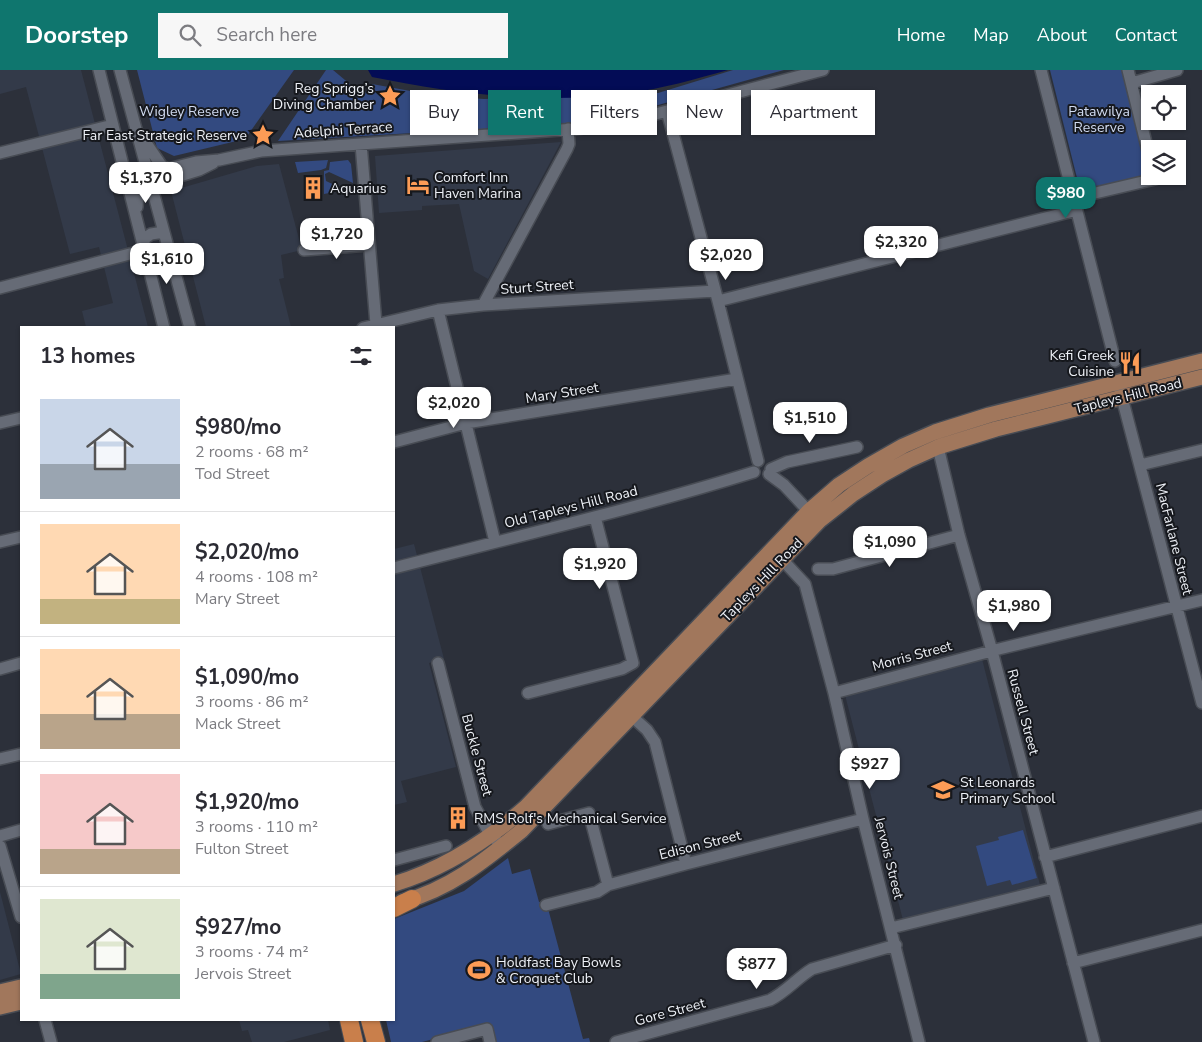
<!DOCTYPE html>
<html lang="en">
<head>
<meta charset="utf-8">
<style>
	body { margin:0; font-family:"Nunito Sans",sans-serif; background:#f7f7f7; color:#2b2b33; height:100vh; display:flex; flex-direction:column; font-size:19px; white-space:nowrap }
	* { box-sizing:border-box; margin:0 }
	p { font-size:16px; color:#7c7c81 }
	.icon { flex:none; width:28px; height:28px; fill:none; stroke:currentColor; stroke-width:2; stroke-linecap:round; stroke-linejoin:round }
	.map { position:relative; flex:1; overflow:hidden }
	.side { position:absolute; left:20px; top:256px; width:375px; height:695px; display:flex; flex-direction:column; background:#fff; border-radius:0px; box-shadow:0 1px 4px #0004 }
	.side>* { flex:none }
	.guide { position:absolute; left:410px; top:20px; width:475px; height:45px; display:flex; gap:10px }
	.controls { position:absolute; left:1141px; top:15px; display:grid; gap:10px }
	.controls a { display:grid; place-items:center; width:45px; height:45px; border-radius:0px; background:#fff; box-shadow:0 1px 4px #0004; font-size:25px }
	.price { position:absolute; translate:-50% -42px; padding:0 11px; border-radius:10px; background:#fff; color:#222; font-size:16px; line-height:32px; filter:drop-shadow(0 1px 2px #0008) }
	.price::after { content:''; position:absolute; left:50%; top:30px; width:15px; height:11px; margin-left:-8px; background:inherit; clip-path:polygon(0 0,100% 0,50% 100%) }
	.price.selected { background:#0f766e; color:#fff }
	ul { padding:0; list-style:none }
	li { display:flex; align-items:center; gap:15px; height:125px; padding:0 20px }
	li+li { border-top:1px solid #e1e1e2 }
	li span { display:grid; place-items:center; flex:none; width:140px; height:100px; border-radius:0px; color:#555 }
	li>.icon { margin-inline-start:auto }
	span .icon { width:60px; height:60px; fill:#fffc; stroke-width:1 }
	li b { font-size:21px }
	h2 { display:flex; justify-content:space-between; align-items:center; height:60px; padding:0 20px; font-size:21px }
	.tag { padding:0 18px; border-radius:0px; background:#fff; box-shadow:0 1px 4px #0004; font-size:18px; line-height:45px }
	.tag.selected { background:#0f766e; color:#fff }
	header { display:flex; align-items:center; gap:30px; box-sizing:border-box; height:70px; padding:0 25px; background:#0f766e; color:#fff }
	header strong { font-size:24px }
	nav { display:flex; gap:28px; margin-inline-start:auto; font-size:18px }
	.search { width:350px; height:45px; background:#f7f7f7; display:flex; align-items:center; gap:12px; box-sizing:border-box; padding:0 18px; border-radius:0px; color:#7c7c81; font-size:19px }
	.map>svg:first-child { display:block }
	.built { fill:#333a49 }
	.green { fill:#334a80 }
	.water { fill:#030c56 }
	.lines { fill:none; stroke-linecap:round; stroke-linejoin:round }
	.minor-casing { stroke:#484c54; stroke-width:14 }
	.major-casing { stroke:#484c54; stroke-width:18 }
	.highway-casing { stroke:#484c54; stroke-width:20 }
	.minor { stroke:#666b76; stroke-width:11 }
	.major { stroke:#a1775c; stroke-width:15 }
	.highway { stroke:#c97f4b; stroke-width:18 }
	.labels { text-anchor:middle; dominant-baseline:central; stroke-width:4; stroke-linejoin:round; paint-order:stroke }
	.poi-label { font-size:14px; fill:#eef1f7; stroke:#16181d; text-anchor:start }
	.park-label { font-size:14px; fill:#d1dbf1; stroke:#16181d }
	.street-label { font-size:14px; fill:#eef1f7; stroke:#16181d }
</style>
</head>
<body>
<header>
<strong>Doorstep</strong>
<div class="search"><svg class="icon" aria-label="search" viewBox="0 0 24 24"><circle cx="10" cy="10" r="6"/><path d="M15 15l6 6"/></svg>Search here</div>
<nav><a>Home</a><a>Map</a><a>About</a><a>Contact</a></nav>
</header>
<div class="map">
<svg width="1202" height="972" viewBox="0 0 1202 972">
	<rect width="100%" height="100%" fill="#2c303a"/>
	<path class="built" d="M0,0H81L148,257H86L82,241L113,233L99,177L70,184L26,17L0,24Z
		M561,72L488,209L474,201L459,134L422,136V140L379,143L375,86Z
		M279,94L302,180L281,185L284,208L279,209L291,257H206L171,121L257,96Z
		M414,474L444,589L429,593L456,697L401,711L407,732L394,735V479Z
		M982,589L1040,815L903,850L845,625Z
		M0,822L21,904L0,910Z
		M239,950H328L330,960L284,972H252L248,960L242,961Z"/>
	<path class="green" d="M137,0H294L245,69L174,86L157,78Z
		M326,0H333L363,25L372,14L438,26L484,29L658,23L733,0H784L597,52L278,71Z
		M1050,0H1124L1148,98L1145,105L1085,121L1079,116Z
		M328,90L326,98L321,100L298,103L295,92Z
		M348,90L351,94L353,113L329,102L325,104L326,111L345,120L324,124V101L329,100L330,92Z
		M1023,760L1037,808L1012,815L1010,810L987,816L976,776L999,770L998,767Z
		M508,788L512,804L530,799L539,832L546,831L583,969L589,968L590,972H495L490,954L422,972H391L386,950H394V849L464,821Z"/>
	<path class="water" d="M368,0H728C695,9 662,19 628,23C542,35 457,24 372,7Z"/>
	<g class="lines">
		<defs>
			<path id="minor" d="M99,0L164,258
				M120,0L190,258
				M1041,0L1115,291
				M1128,0L1150,89
				M1132,13L1177,0
				M667,41L718,231L758,391
				M140,64L161,95L167,99
				M361,74L376,254
				M0,83L113,55
				M148,104L196,92L219,90L261,81L575,59L615,54L633,50L823,0
				M151,115L199,100L213,93
				M1074,128L1155,109L1154,106
				M137,137L138,123L148,104
				M144,176V169L151,164L164,162
				M304,180L369,175
				M0,218L145,180
				M718,231L1077,140
				M483,235L567,79L569,74L568,59
				M438,240L495,472
				M363,258L438,240L483,235L715,221
				M1120,320L1202,633
				M0,353L21,348
				M394,372L466,353L737,309
				M938,377L959,465L992,581L1094,972
				M1140,395L1202,380
				M771,399L787,392L857,377
				M769,404L784,415L813,446
				M0,472L21,467
				M777,484L805,514L834,623L863,749L919,972
				M394,498C514,467 635,439 754,402
				M818,499H833L959,465
				M438,593L475,737L487,759L496,770
				M0,599L21,593
				M528,623L622,599L633,593L595,447
				M834,623L999,579L1202,530
				M626,641L647,660L655,672L686,794
				M0,689L21,684
				M548,754L589,743L608,815
				M0,766L21,760
				M0,776L21,847
				M1045,787L1202,746
				M394,790L446,776
				M546,835L597,822L608,815L686,794L863,749
				M891,858L1054,818
				M1073,893L1202,860
				M45,950L51,972
				M437,972L487,959L490,972
				M616,972L770,930C786,922 797,908 812,899L896,875"/>
			<path id="major" d="M394,814C443,799 487,771 526,737L809,441L839,415L868,396L903,376L935,362L989,345L1202,291
				M402,832C450,819 484,791 521,761L819,451L853,424L882,405L909,390L938,377L996,359L1202,307
				M0,922L21,917
				M0,937L21,932"/>
			<path id="highway" d="M394,838L412,829
				M349,950L354,972
				M370,950L376,972"/>
		</defs>
		<use href="#minor" class="minor-casing"/>
		<use href="#major" class="major-casing"/>
		<use href="#highway" class="highway-casing"/>
		<use href="#minor" class="minor"/>
		<use href="#major" class="major"/>
		<use href="#highway" class="highway"/>
	</g>
	<defs>
		<symbol id="sight-bare" viewBox="-9 -9 18 18"><path d="M0-6L1.8-2.2L6-1.7L2.9 1.2L3.7 5.4L0 3.3L-3.7 5.4L-2.9 1.2L-6-1.7L-1.8-2.2Z" fill="#fd9c56" stroke="#16181d" stroke-width="2.5" paint-order="stroke"/></symbol>
		<symbol id="hotel-bare" viewBox="-9 -9 18 18"><path d="M-6-4.5h1.5V1H6V5H4.5V3h-9V5H-6ZM-4 0a1.8 1.8 0 1 1 3.6 0ZM.5 0V-2.5h3Q6-2.5 6 0Z" fill="#fd9c56" stroke="#16181d" stroke-width="2.5" paint-order="stroke"/></symbol>
		<symbol id="building-bare" viewBox="-9 -9 18 18"><path d="M-4-6H4V6H1V3H-1V6H-4ZM-2.5-4.3h1.7v1.8h-1.7ZM.8-4.3h1.7v1.8H.8ZM-2.5-1h1.7V.8h-1.7ZM.8-1h1.7V.8H.8Z" fill="#fd9c56" stroke="#16181d" stroke-width="2.5" paint-order="stroke"/></symbol>
		<symbol id="restaurant-bare" viewBox="-9 -9 18 18"><path d="M-5-6h1v4h1v-4h1v4h1v-4h1v5L-1.5 .5V6h-2V.5L-5-1ZM5-6V6H3V1.5H1.5Q1.5-4 5-6Z" fill="#fd9c56" stroke="#16181d" stroke-width="2.5" paint-order="stroke"/></symbol>
		<symbol id="school-bare" viewBox="-9 -9 18 18"><path d="M0-5L7-2L0 1L-7-2ZM-4 1L0 2.5L4 1V4Q0 6-4 4Z" fill="#fd9c56" stroke="#16181d" stroke-width="2.5" paint-order="stroke"/></symbol>
		<symbol id="stadium-bare" viewBox="-9 -9 18 18"><path d="M0-5a6.5 5 0 1 0 0 10a6.5 5 0 1 0 0-10ZM-3.5-1.8h7v3.6h-7Z" fill="#fd9c56" stroke="#16181d" stroke-width="2.5" paint-order="stroke"/></symbol>
	</defs>
	<g fill-rule="evenodd">
		<use href="#sight-bare" x="374" y="10" width="32" height="32"/>
		<use href="#sight-bare" x="247" y="49" width="32" height="32"/>
		<use href="#hotel-bare" x="402" y="99" width="32" height="32"/>
		<use href="#building-bare" x="297" y="102" width="32" height="32"/>
		<use href="#restaurant-bare" x="1114" y="277" width="32" height="32"/>
		<use href="#school-bare" x="927" y="704" width="32" height="32"/>
		<use href="#building-bare" x="442" y="732" width="32" height="32"/>
		<use href="#stadium-bare" x="463" y="884" width="32" height="32"/>
	</g>
	<g class="labels">
		<g class="poi-label">
			<text x="374" y="18" text-anchor="end">Reg Sprigg’s<tspan x="374" dy="16">Diving Chamber</tspan></text>
			<text x="247" y="65" text-anchor="end">Far East Strategic Reserve</text>
			<text x="434" y="107">Comfort Inn<tspan x="434" dy="16">Haven Marina</tspan></text>
			<text x="330" y="118">Aquarius</text>
			<text x="1114" y="285" text-anchor="end">Kefi Greek<tspan x="1114" dy="16">Cuisine</tspan></text>
			<text x="960" y="712">St Leonards<tspan x="960" dy="16">Primary School</tspan></text>
			<text x="474" y="748">RMS Rolf's Mechanical Service</text>
			<text x="496" y="892">Holdfast Bay Bowls<tspan x="496" dy="16">&amp; Croquet Club</tspan></text>
		</g>
		<g class="park-label">
			<text x="189" y="41">Wigley Reserve</text>
			<text x="1099" y="41">Patawilya<tspan x="1099" dy="16">Reserve</tspan></text>
		</g>
		<g class="street-label">
			<text transform="translate(343 60) rotate(-4)">Adelphi Terrace</text>
			<text transform="translate(537 217) rotate(-4)">Sturt Street</text>
			<text transform="translate(562 323) rotate(-9)">Mary Street</text>
			<text transform="translate(1128 326) rotate(-14)">Tapleys Hill Road</text>
			<text transform="translate(571 437) rotate(-14)">Old Tapleys Hill Road</text>
			<text transform="translate(1174 469) rotate(76)">MacFarlane Street</text>
			<text transform="translate(762 510) rotate(-46)">Tapleys Hill Road</text>
			<text transform="translate(912 586) rotate(-15)">Morris Street</text>
			<text transform="translate(1023 642) rotate(75)">Russell Street</text>
			<text transform="translate(477 685) rotate(75)">Buckle Street</text>
			<text transform="translate(700 775) rotate(-14)">Edison Street</text>
			<text transform="translate(889 788) rotate(76)">Jervois Street</text>
			<text transform="translate(670 942) rotate(-15)">Gore Street</text>
		</g>
	</g>
</svg>
<div class="controls">
<a><svg class="icon" aria-label="locate" viewBox="0 0 24 24"><circle cx="12" cy="12" r="6"/><path d="M12 2v4M12 18v4M2 12h4M18 12h4"/></svg></a>
<a><svg class="icon" aria-label="layers" viewBox="0 0 24 24"><path d="M12 4l9 5-9 5-9-5zM3 14l9 5 9-5"/></svg></a>
</div>
<b class="price" style="left:146px;top:134px">$1,370</b>
<b class="price selected" style="left:1066px;top:149px">$980</b>
<b class="price" style="left:337px;top:190px">$1,720</b>
<b class="price" style="left:901px;top:198px">$2,320</b>
<b class="price" style="left:726px;top:211px">$2,020</b>
<b class="price" style="left:167px;top:215px">$1,610</b>
<b class="price" style="left:454px;top:359px">$2,020</b>
<b class="price" style="left:810px;top:374px">$1,510</b>
<b class="price" style="left:890px;top:498px">$1,090</b>
<b class="price" style="left:600px;top:520px">$1,920</b>
<b class="price" style="left:1014px;top:562px">$1,980</b>
<b class="price" style="left:870px;top:720px">$927</b>
<b class="price" style="left:757px;top:920px">$877</b>
<div class="guide">
<a class="tag">Buy</a>
<a class="tag selected">Rent</a>
<a class="tag">Filters</a>
<a class="tag">New</a>
<a class="tag">Apartment</a>
</div>
<section class="side">
<h2>13 homes<svg class="icon" aria-label="filters" viewBox="0 0 24 24"><path d="M4 7h16M4 17h16"/><circle cx="9" cy="7" r="2"/><circle cx="15" cy="17" r="2"/></svg></h2>
<ul>
<li><span style="background:linear-gradient(#c9d6e8 65%,#9aa5b1 0)"><svg class="icon" aria-label="home" viewBox="0 0 24 24"><path d="M3 11l9-7 9 7M6 9v11h12V9"/></svg></span><div><b>$980/mo</b><p>2 rooms · 68 m²</p><p>Tod Street</p></div></li>
<li><span style="background:linear-gradient(#ffd9b3 75%,#c2b280 0)"><svg class="icon" aria-label="home" viewBox="0 0 24 24"><path d="M3 11l9-7 9 7M6 9v11h12V9"/></svg></span><div><b>$2,020/mo</b><p>4 rooms · 108 m²</p><p>Mary Street</p></div></li>
<li><span style="background:linear-gradient(#ffd9b3 65%,#b9a48a 0)"><svg class="icon" aria-label="home" viewBox="0 0 24 24"><path d="M3 11l9-7 9 7M6 9v11h12V9"/></svg></span><div><b>$1,090/mo</b><p>3 rooms · 86 m²</p><p>Mack Street</p></div></li>
<li><span style="background:linear-gradient(#f6c9c9 75%,#b9a48a 0)"><svg class="icon" aria-label="home" viewBox="0 0 24 24"><path d="M3 11l9-7 9 7M6 9v11h12V9"/></svg></span><div><b>$1,920/mo</b><p>3 rooms · 110 m²</p><p>Fulton Street</p></div></li>
<li><span style="background:linear-gradient(#dfe7d0 75%,#7fa58c 0)"><svg class="icon" aria-label="home" viewBox="0 0 24 24"><path d="M3 11l9-7 9 7M6 9v11h12V9"/></svg></span><div><b>$927/mo</b><p>3 rooms · 74 m²</p><p>Jervois Street</p></div></li>
</ul>
</section>
</div>
</body>
</html>
